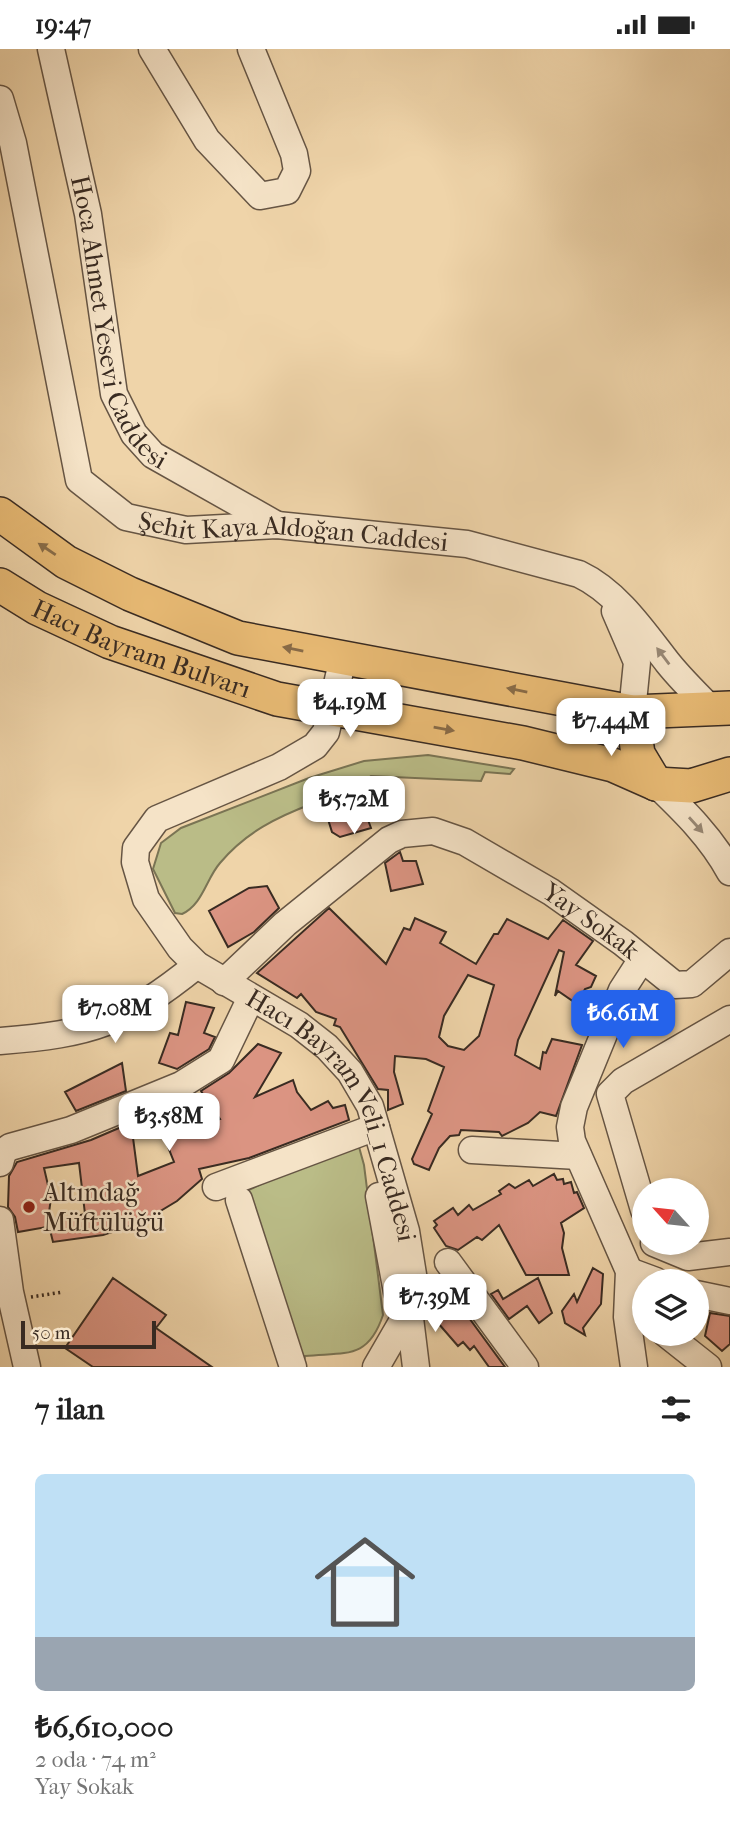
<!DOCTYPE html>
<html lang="tr">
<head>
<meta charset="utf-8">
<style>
	body { margin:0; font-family:"IM FELL French Canon",serif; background:#f2f2f2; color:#222; height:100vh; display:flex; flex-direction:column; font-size:26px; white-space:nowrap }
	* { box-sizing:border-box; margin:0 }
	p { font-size:23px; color:#767676 }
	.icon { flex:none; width:38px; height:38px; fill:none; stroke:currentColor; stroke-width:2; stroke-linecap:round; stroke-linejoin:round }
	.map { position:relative; height:1318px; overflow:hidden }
	.panel { display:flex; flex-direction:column; background:#fff; flex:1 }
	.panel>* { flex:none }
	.needle { width:46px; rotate:297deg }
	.controls { position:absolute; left:632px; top:1129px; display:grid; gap:14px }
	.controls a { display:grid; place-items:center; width:77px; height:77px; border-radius:50%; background:#fff; box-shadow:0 4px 10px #0003; font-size:35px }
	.scale { position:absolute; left:21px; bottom:18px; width:135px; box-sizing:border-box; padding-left:7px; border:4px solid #392b22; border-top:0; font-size:19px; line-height:24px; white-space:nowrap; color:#392b22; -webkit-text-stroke:5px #f5e3c7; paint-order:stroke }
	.price { position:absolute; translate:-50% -60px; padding:0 16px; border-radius:14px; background:#fff; color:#222; font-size:23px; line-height:46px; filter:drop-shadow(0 2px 4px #0008) }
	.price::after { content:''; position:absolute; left:50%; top:42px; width:21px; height:16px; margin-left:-10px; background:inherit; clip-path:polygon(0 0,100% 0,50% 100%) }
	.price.active { background:#2563eb; color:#fff }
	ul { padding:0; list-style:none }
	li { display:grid; align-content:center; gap:14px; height:371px; padding:0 35px }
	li+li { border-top:2px solid #e0e0e0 }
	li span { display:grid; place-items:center; height:217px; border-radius:10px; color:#555 }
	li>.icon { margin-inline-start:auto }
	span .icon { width:126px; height:126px; fill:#fffc; stroke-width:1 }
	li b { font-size:30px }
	h2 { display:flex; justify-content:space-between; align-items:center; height:84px; padding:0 35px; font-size:30px }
	.status { display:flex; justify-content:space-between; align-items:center; height:49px; padding:0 35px; background:#fff; direction:ltr }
	.status svg { height:19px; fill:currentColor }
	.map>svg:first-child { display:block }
	.green { fill:#babc87; stroke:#7a7454; stroke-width:2 }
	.building { fill:#db9482; stroke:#392b22; stroke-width:2; fill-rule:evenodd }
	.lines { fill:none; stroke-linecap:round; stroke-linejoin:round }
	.minor-casing { stroke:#654; stroke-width:29 }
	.major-casing { stroke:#392b22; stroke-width:36 }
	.path { stroke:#392b22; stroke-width:3.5; stroke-dasharray:2 3.5; stroke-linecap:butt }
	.minor { stroke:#f5e3c7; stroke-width:26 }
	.major { stroke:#e8ba74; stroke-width:33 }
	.oneway { fill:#886b47 }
	.oneway2 { fill:#978774 }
	.poi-dot { fill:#8f2418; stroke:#f5e3c7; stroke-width:2.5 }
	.labels { text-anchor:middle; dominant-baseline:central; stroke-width:5; stroke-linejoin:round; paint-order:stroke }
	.street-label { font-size:26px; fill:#392b22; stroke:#f5e3c7 }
	.poi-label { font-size:26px; fill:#392b22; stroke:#f5e3c7; text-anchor:start }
</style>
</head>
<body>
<div class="status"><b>19:47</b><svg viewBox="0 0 49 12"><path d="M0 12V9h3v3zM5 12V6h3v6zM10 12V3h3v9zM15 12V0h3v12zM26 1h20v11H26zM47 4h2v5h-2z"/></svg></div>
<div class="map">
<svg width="730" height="1318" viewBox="0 0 730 1318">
	<rect width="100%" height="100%" fill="#efd4a9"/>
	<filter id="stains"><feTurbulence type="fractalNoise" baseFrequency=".00286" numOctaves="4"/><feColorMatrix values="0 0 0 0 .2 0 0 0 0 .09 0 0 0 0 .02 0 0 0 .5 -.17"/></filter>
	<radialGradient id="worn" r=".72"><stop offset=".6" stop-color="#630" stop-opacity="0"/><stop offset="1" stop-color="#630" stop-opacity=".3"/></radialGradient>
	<path class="green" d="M428,706L514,720L510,725L485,723L481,732L371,727C358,740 329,737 312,745L314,754C277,768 246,783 220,814C206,830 203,855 182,865L175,864L153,820L161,794L181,779L309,729L364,712Z
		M351,1094L359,1098L364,1116L383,1266C368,1311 346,1303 305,1307L303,1318L242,1144Z"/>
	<path class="building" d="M357,741L371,779L340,788L332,783L322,751Z
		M400,803L403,812H416L423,835L391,842L385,814Z
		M267,837L279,859L254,883L228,898L209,862L249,839Z
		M329,859L386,915L404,879L410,881L415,869L446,883L440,894L476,915L494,885H498L507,870L548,890L563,871L593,892L576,916L596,927L591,938L585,940L577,955L558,942L555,947L564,903L559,901L518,991L515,1006L540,1020L543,1003L546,1004L552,990L582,996L556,1067L540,1063L528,1074L502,1087L499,1083L461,1081L459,1086L450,1087L439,1099L429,1121L414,1115L412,1110L432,1065L428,1062L444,1018L426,1010L395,1007L394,1023L403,1055L388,1061V1041L378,1040L340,978L334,976L336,970L316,963L301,945L297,949L257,924ZM468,926L494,936L479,987L464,1001L448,997L439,988L444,967Z
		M186,953L214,959L204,984L215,988L209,1000L177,1020L159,1014L170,984L178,986Z
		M258,995L281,1004L255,1048L293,1031L297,1043L311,1061L328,1052L333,1059L345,1056L349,1071L249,1109L199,1120L202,1130L177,1152L142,1173L103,1186L53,1193L48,1173L85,1165L79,1114L44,1119L51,1149L47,1178L18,1183L15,1168L8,1158L9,1127L17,1113L91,1091L126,1076L132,1081L138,1127L174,1113L162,1083H157L153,1064L181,1054L191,1081L220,1070L201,1042L229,1024Z
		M122,1014L126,1042L76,1062L65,1043Z
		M554,1125L557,1131L563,1130L564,1135L571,1133L574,1144L577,1143L584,1159L561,1174L564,1184L562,1199L569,1226H526L499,1176L482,1191L477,1188L458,1201L446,1197L434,1179L437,1176L434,1172L453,1159L458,1166L469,1156L473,1161L501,1145L499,1142L509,1135L515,1139L529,1131L533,1137Z
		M593,1219L603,1225L601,1255L583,1279L585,1286L565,1274L562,1262L574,1245L577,1253Z
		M113,1229L166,1266L156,1279L212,1318H93L65,1299Z
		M538,1229L552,1264L539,1274L527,1257L509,1270L491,1245L498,1241L503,1250Z
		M457,1256L461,1258L505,1318H489L474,1297L470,1301L463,1293L458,1297L438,1274Z
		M710,1264L730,1267V1295L722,1302L705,1287Z"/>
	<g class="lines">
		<defs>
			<g id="minor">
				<path id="s1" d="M51,0L88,165L114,345L134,385L153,406L277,476"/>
				<path d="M152,0L207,91L260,147L287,142L297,122L294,105L251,0"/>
				<path id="s2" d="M0,50L13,94L79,431L126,468L186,481L277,476L467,495L579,525C617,543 643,582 668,614C680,629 695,644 709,658"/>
				<path d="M615,562L637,613L632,663"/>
				<path id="s3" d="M343,609L326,683L315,697L279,718L157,770L136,799L135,813L146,850L180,899L197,916L299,976L327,998L350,1023L370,1057L406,1182L415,1238L409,1261L376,1318"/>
				<path d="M656,735C684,762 711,788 730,823"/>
				<path id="s4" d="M224,933L285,875L389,791L402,785L433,782L465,793L551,843L623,894L675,936L692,935L730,903"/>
				<path d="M0,992C92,985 125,974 197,916"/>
				<path d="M472,1101L578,1107"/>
				<path d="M0,1114L3,1103L10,1098L71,1081L181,1036L221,1011L246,959"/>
				<path d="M216,1138L376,1078"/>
				<path d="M379,1147L397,1243L409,1261L416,1318"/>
				<path d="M239,1151L293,1318"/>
				<path d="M644,1161L610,1045L623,1032L730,970"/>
				<path d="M0,1171L10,1243L27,1318"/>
				<path d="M654,1194L688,1208L730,1203"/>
				<path d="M448,1213L525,1318"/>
				<path d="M629,1222L656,1232"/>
				<path d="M696,1245L730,1252"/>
				<path d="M665,1284L708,1318"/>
				<path d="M634,1318L627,1268L629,1222L572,1092L570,1078L574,1058L622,941L642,910"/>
			</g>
			<g id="major">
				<path d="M0,465L66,513L130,545L238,589L632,663L730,659"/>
				<path id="s5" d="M0,536L37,559L110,593L277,650L523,694L613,716L656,735L691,737L730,725"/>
				<path d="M632,663L638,705L656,735"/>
			</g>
		</defs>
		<use href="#minor" class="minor-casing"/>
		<use href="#major" class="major-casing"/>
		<path class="path" d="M438,1243L441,1254H446V1247
			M31,1248L63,1243
			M430,1265L456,1256"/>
		<use href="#minor" class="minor"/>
		<use href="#major" class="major"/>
	</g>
	<defs><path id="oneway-solid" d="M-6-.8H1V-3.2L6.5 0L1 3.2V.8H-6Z" transform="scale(1.75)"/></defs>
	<g class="oneway">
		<use href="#oneway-solid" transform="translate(47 500) rotate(-146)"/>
		<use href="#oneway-solid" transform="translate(293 600) rotate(-169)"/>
		<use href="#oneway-solid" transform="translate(517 641) rotate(-169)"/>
		<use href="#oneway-solid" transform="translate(444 680) rotate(10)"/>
	</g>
	<g class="oneway2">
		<use href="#oneway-solid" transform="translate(663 607) rotate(-127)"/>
		<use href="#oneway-solid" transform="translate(696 776) rotate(48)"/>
	</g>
	<circle class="poi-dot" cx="29" cy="1158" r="7"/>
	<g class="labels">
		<g class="street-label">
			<text stroke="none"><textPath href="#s1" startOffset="284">Hoca Ahmet Yesevi Caddesi</textPath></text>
			<text stroke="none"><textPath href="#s2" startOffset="618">Şehit Kaya Aldoğan Caddesi</textPath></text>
			<text stroke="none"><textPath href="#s5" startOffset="156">Hacı Bayram Bulvarı</textPath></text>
			<text stroke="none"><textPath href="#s4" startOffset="446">Yay Sokak</textPath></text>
			<text stroke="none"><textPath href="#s3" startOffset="654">Hacı Bayram Veli_1 Caddesi</textPath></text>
		</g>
		<g class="poi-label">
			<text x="43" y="1143">Altındağ<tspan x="43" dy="30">Müftülüğü</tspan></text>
		</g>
	</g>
	<rect width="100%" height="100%" filter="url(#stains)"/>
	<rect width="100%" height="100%" fill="url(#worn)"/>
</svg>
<div class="controls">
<a><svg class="needle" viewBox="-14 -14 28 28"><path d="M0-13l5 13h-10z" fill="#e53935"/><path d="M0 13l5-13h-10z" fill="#767676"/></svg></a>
<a><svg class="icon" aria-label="layers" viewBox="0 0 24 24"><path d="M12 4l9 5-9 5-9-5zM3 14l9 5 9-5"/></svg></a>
</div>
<div class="scale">50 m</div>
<b class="price" style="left:350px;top:690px">₺4.19M</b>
<b class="price" style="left:611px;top:709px">₺7.44M</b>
<b class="price" style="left:354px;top:787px">₺5.72M</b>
<b class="price" style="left:115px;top:996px">₺7.08M</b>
<b class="price active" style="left:623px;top:1001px">₺6.61M</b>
<b class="price" style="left:169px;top:1104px">₺3.58M</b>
<b class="price" style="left:435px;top:1285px">₺7.39M</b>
</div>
<section class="panel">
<h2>7 ilan<svg class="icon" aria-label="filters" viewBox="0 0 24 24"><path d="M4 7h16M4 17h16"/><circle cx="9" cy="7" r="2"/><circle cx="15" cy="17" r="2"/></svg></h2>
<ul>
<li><span style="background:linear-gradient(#bfe0f5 75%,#9aa5b1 0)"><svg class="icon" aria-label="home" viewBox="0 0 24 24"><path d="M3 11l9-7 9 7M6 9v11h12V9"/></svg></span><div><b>₺6,610,000</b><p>2 oda · 74 m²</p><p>Yay Sokak</p></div></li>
</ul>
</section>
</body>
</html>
